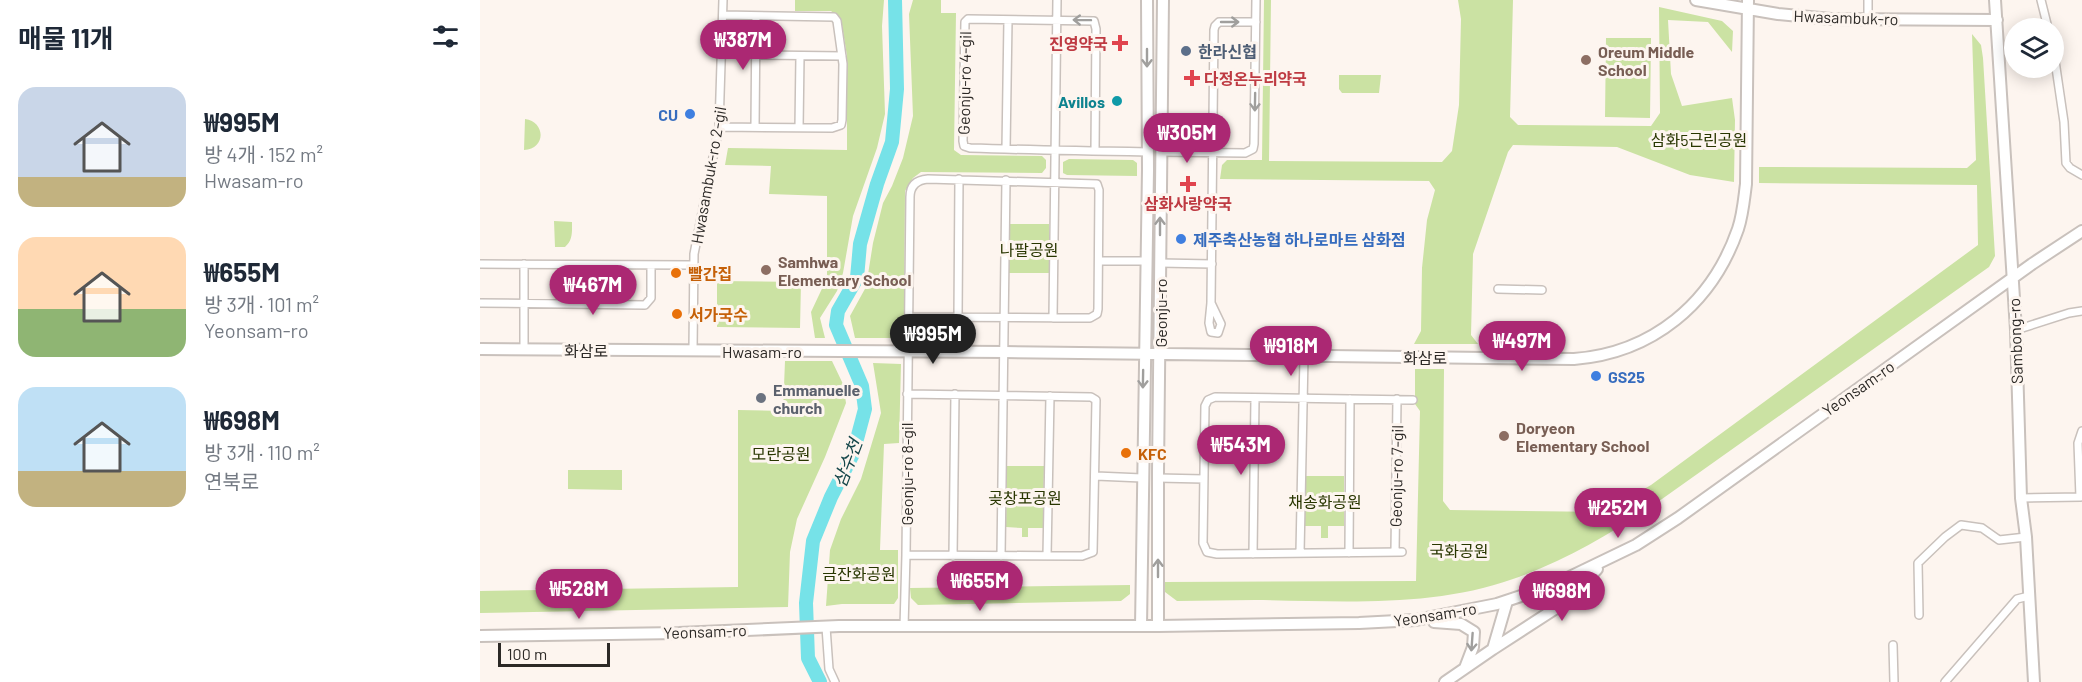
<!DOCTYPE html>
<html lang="ko">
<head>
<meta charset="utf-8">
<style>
	body { margin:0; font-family:Barlow,"Noto Sans KR",sans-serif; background:#f6f6f7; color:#1f2937; height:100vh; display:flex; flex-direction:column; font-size:22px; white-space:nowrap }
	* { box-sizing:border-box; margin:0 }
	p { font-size:20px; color:#747a83 }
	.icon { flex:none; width:33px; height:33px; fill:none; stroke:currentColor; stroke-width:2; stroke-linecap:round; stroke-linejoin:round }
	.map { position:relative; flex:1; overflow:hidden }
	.sheet { display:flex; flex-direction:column; background:#fff; width:480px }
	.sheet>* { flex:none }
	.tools { position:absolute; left:1524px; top:18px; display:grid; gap:12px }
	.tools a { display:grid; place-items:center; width:60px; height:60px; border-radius:50%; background:#fff; box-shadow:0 3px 15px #0003; font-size:30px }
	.scale { position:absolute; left:18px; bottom:15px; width:112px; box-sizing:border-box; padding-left:6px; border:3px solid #2c2926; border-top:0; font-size:16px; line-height:21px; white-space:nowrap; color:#2c2926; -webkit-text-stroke:4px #fdf5ef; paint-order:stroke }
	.price { position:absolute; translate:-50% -51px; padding:0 14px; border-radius:21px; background:#ab2873; color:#fff; font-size:20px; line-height:39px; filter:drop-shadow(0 2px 3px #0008) }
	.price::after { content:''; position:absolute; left:50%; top:36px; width:18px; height:14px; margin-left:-9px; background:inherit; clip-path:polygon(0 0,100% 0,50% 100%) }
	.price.on { background:#222; color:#fff }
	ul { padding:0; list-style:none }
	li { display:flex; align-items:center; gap:18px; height:150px; padding:0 18px }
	li span { display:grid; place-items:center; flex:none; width:168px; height:120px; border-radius:18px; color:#555 }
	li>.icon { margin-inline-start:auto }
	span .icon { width:72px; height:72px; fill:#fffc; stroke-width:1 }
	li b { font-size:26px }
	h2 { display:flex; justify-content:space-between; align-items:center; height:72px; padding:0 18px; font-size:26px }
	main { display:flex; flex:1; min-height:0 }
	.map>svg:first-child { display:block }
	.green { fill:#cbe2a3 }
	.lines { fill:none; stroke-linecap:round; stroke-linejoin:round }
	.river { stroke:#76e2e8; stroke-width:14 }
	.street-casing { stroke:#c9c1bc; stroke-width:10 }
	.secondary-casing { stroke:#c9c1bc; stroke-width:14 }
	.street { stroke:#fff; stroke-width:7 }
	.secondary { stroke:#fff; stroke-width:10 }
	.oneway { stroke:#a09f9d }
	.health-dot { fill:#e0444e; stroke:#fdf5ef; stroke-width:2 }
	.service-dot { fill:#5c6f8a; stroke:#fdf5ef; stroke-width:2 }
	.education-dot { fill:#8d6e63; stroke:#fdf5ef; stroke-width:2 }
	.culture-dot { fill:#0f9aa8; stroke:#fdf5ef; stroke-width:2 }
	.shop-dot { fill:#3f7fe0; stroke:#fdf5ef; stroke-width:2 }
	.food-dot { fill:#e8710a; stroke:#fdf5ef; stroke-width:2 }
	.worship-dot { fill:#6b7280; stroke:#fdf5ef; stroke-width:2 }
	.labels { text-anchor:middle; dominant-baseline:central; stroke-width:6; stroke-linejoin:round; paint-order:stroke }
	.street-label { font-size:16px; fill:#2c2926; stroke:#fdf5ef }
	.health-label { font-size:16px; font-weight:bold; fill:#be3a42; stroke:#fdf5ef; text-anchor:end }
	.service-label { font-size:16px; font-weight:bold; fill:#4e5e75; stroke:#fdf5ef; text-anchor:start }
	.education-label { font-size:16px; font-weight:bold; fill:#785e54; stroke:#fdf5ef; text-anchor:start }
	.culture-label { font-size:16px; font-weight:bold; fill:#0d838f; stroke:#fdf5ef; text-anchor:end }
	.shop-label { font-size:16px; font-weight:bold; fill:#366cbe; stroke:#fdf5ef; text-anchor:start }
	.park-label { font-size:16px; fill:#283600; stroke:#fdf5ef }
	.food-label { font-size:16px; font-weight:bold; fill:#c56008; stroke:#fdf5ef; text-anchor:start }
	.worship-label { font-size:16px; font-weight:bold; fill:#5b616d; stroke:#fdf5ef; text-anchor:start }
	.water-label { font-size:18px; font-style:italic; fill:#154649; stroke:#fdf5ef }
</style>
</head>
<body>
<main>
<section class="sheet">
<h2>매물 11개<svg class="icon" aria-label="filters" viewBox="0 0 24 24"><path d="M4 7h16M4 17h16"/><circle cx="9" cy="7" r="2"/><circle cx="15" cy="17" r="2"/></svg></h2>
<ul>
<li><span style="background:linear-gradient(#c9d6e8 75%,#c2b280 0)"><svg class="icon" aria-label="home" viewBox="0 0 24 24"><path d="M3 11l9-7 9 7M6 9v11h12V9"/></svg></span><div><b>₩995M</b><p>방 4개 · 152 m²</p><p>Hwasam-ro</p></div></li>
<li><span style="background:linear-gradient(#ffd9b3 60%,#8fb573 0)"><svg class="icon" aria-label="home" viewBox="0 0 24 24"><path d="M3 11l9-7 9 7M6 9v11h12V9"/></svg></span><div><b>₩655M</b><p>방 3개 · 101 m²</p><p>Yeonsam-ro</p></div></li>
<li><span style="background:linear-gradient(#bfe0f5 70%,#c2b280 0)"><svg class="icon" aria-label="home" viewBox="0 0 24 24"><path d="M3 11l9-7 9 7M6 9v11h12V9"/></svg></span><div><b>₩698M</b><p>방 3개 · 110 m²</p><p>연북로</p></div></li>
</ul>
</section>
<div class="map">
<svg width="1602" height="682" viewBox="0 0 1602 682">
	<rect width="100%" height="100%" fill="#fdf5ef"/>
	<path class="green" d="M315,0H404L402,26L405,114L397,148L373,216L363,273L357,291L340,318L345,338H335L331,312L347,278V196L289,194L291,166L245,165L248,148L367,150V56L361,19L351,11H315Z
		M433,0H461V13H476L474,150L481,155L562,156L566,160V168L562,173L441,172L433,178L425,191L424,338H375L370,316L386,287L393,243L403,203L412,186L423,158L433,116L429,14Z
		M784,0H791L789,161L962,162L972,151L979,105L981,19L978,0H1033L1030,117L1038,125L1171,126L1180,113L1179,7L1242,21L1253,31L1252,52L1228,22L1188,20L1191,74L1202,106L1252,98L1255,120L1254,182L1210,175L1137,147L1033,145L1028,152L993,254L991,335L998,344H934L941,331L942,268L947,220L955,190L949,181L740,179L742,165L747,160H782Z
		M1492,34L1501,45L1503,58L1515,256L1509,267L1182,499C1135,531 1088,560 1033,579C952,608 859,601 775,600C749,600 723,601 697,601L685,592V582L936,581L940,411L935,404V369H964L963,501L970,510L1125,512L1171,485L1498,245L1497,185L1279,183V167L1487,168L1496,160Z
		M1126,38H1171L1170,118L1125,117Z
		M859,75H901L899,93H862L859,89Z
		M45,119C66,122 66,149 44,150Z
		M589,159L653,160L657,163V176L587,175L583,173V162Z
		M74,221L92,222C92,232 93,240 85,247H75Z
		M530,224H569V273H529Z
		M237,281L321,282L320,328L237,327Z
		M305,361H352L363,384L366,403L345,457L317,519L310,552L308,607L0,613V591L258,587V410L303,411Z
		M393,363L421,364L419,443L404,444L400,550H418V598L414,604H362L346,606L350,550L361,519L381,479L401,413Z
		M527,466H564L563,528H548V537H542V528L526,527Z
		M88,470H142V490L88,489Z
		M825,476H864V526H848V538H841V526H825Z
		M650,585V594L641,601L438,605L431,598L430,588Z"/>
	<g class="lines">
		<path class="river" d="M340,682L328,658L326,603L333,541L351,497L373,454L385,409L382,386L356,325L358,311L377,278L380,244L397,184L412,142L417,89L415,0"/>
		<defs>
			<path id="street" d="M1561,0L1568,28
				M1388,19V0
				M1574,54L1584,122L1586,163L1590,168L1602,175
				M276,55L362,56
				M239,127L352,128L361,125L362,120L363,64L357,21L354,17L243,15
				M275,127L276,16
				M319,128L320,56
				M526,149L528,20
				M615,151L616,29L614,21L488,19L485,22L483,141L484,146L490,148C549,150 608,151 668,152
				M681,152L765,153L773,149L774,144L776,0
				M619,261H666
				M680,263L732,264
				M0,264L213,265
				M44,264V349
				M1018,289L1062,290
				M0,303L165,305L171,298V265
				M731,303L741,324L738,333L731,332L729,323L731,303L734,30L735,26L739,22H776
				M478,317L479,179
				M573,318L577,0
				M1536,330L1589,313L1602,311
				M213,350L214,254L239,127L243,0
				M427,394L611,397L616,400L613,552L602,556L426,555L430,197C430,186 436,180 448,179L617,184L619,190L618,309L617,314L610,318L428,317
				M616,476L662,478
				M678,478L724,479
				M1600,497L1598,443L1602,431
				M1541,498L1601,497
				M915,552L917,399
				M922,552L737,554L727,552L723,543L725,406L728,400L735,397L933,400
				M820,553L824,356
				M869,553L870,399
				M773,554L775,398
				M473,556L475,394
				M521,556L526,180
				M567,556L570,396
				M1439,615L1438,563L1465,537L1481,525L1502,528L1519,540L1546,537
				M346,627L349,669L355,682
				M424,627L426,555
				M1413,645L1414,682
				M1465,682L1537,599L1549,596"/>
			<path id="secondary" d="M1216,0L1298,14L1351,19L1517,20
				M1515,0L1536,330L1541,498L1546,537L1554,682
				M0,349L524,352L1094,359C1172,353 1232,304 1258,229C1263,214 1264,199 1266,184L1268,0
				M954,622L981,624L994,632L993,647L985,668
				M661,626L668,170L667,0
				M678,626V472L683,0
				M0,636L199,633L359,626H678L879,623L936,620L1017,604L1071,586L1156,545L1198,518L1552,264L1602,231
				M1013,649L1084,603L1117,569
				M965,682L1013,649L1027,601"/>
		</defs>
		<use href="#street" class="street-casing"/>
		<use href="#secondary" class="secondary-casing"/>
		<use href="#street" class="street"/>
		<use href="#secondary" class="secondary"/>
	</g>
	<defs><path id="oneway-shaft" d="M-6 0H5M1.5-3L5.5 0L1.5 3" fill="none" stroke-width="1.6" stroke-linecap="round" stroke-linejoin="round" transform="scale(1.5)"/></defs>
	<g class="oneway">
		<use href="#oneway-shaft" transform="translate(602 20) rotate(-179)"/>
		<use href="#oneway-shaft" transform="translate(750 22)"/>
		<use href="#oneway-shaft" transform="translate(667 58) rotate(90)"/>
		<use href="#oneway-shaft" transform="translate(775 102) rotate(91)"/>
		<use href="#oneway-shaft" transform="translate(680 226) rotate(-90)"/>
		<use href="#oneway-shaft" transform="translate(663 379) rotate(91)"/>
		<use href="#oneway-shaft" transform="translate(678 568) rotate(-90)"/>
		<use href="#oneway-shaft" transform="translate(992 642) rotate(94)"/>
	</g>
	<g class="health-dot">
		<path d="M637 34h6v6h6v6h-6v6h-6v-6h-6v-6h6z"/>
		<path d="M709 69h6v6h6v6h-6v6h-6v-6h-6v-6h6z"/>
		<path d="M705 175h6v6h6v6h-6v6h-6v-6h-6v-6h6z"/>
	</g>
	<circle class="service-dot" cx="706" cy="51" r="6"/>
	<g class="education-dot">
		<circle cx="1106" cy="60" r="6"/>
		<circle cx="286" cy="270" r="6"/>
		<circle cx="1024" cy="436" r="6"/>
	</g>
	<circle class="culture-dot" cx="637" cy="101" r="6"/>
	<g class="shop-dot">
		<circle cx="210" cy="114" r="6"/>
		<circle cx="701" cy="239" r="6"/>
		<circle cx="1116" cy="376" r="6"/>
	</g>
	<g class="food-dot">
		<circle cx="196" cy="273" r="6"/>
		<circle cx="197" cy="314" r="6"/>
		<circle cx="646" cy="453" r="6"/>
	</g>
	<circle class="worship-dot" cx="281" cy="398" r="6"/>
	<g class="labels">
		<g class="street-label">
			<text transform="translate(1366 17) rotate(2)">Hwasambuk-ro</text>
			<text transform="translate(484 83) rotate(-89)">Geonju-ro 4-gil</text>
			<text transform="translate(228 175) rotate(-80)">Hwasambuk-ro 2-gil</text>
			<text transform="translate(680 313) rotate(-90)">Geonju-ro</text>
			<text transform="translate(1535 341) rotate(-92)">Sambong-ro</text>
			<text x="106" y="350">화삼로</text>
			<text x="282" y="351">Hwasam-ro</text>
			<text x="945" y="357">화삼로</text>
			<text transform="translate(1378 388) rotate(-35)">Yeonsam-ro</text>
			<text transform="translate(426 474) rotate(-90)">Geonju-ro 8-gil</text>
			<text transform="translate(916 476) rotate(-89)">Geonju-ro 7-gil</text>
			<text transform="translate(955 614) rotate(-9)">Yeonsam-ro</text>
			<text transform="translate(225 631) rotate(-2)">Yeonsam-ro</text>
		</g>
		<g class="health-label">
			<text x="628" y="43">진영약국</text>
			<text x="724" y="78" text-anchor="start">다정온누리약국</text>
			<text x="708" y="203" text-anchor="middle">삼화사랑약국</text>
		</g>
		<g class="service-label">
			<text x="718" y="51">한라신협</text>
		</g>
		<g class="education-label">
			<text x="1118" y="51">Oreum Middle<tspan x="1118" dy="18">School</tspan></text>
			<text x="298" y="261">Samhwa<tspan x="298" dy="18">Elementary School</tspan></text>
			<text x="1036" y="427">Doryeon<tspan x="1036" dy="18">Elementary School</tspan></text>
		</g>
		<g class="culture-label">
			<text x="625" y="101">Avillos</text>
		</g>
		<g class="shop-label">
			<text x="198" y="114" text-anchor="end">CU</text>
			<text x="713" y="239">제주축산농협 하나로마트 삼화점</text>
			<text x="1128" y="376">GS25</text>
		</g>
		<g class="park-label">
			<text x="1219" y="139">삼화5근린공원</text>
			<text x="549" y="249">나팔공원</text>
			<text x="301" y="453">모란공원</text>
			<text x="545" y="497">곶창포공원</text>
			<text x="845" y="501">채송화공원</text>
			<text x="979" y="550">국화공원</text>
			<text x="379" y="573">금잔화공원</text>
		</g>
		<g class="food-label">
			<text x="208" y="273">빨간집</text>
			<text x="209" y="314">서가국수</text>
			<text x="658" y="453">KFC</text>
		</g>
		<g class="worship-label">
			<text x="293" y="389">Emmanuelle<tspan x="293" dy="18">church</tspan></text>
		</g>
		<g class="water-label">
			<text transform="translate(367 463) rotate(-69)">삼수천</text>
		</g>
	</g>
</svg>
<div class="tools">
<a><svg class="icon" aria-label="layers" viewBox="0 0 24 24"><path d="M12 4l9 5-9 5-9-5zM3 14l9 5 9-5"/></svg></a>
</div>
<div class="scale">100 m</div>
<b class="price" style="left:263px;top:71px">₩387M</b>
<b class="price" style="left:707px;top:164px">₩305M</b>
<b class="price" style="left:113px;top:316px">₩467M</b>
<b class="price on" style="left:453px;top:365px">₩995M</b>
<b class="price" style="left:1042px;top:372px">₩497M</b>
<b class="price" style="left:811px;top:377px">₩918M</b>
<b class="price" style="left:761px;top:476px">₩543M</b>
<b class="price" style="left:1138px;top:539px">₩252M</b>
<b class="price" style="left:500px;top:612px">₩655M</b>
<b class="price" style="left:99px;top:620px">₩528M</b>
<b class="price" style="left:1082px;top:622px">₩698M</b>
</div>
</main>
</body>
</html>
